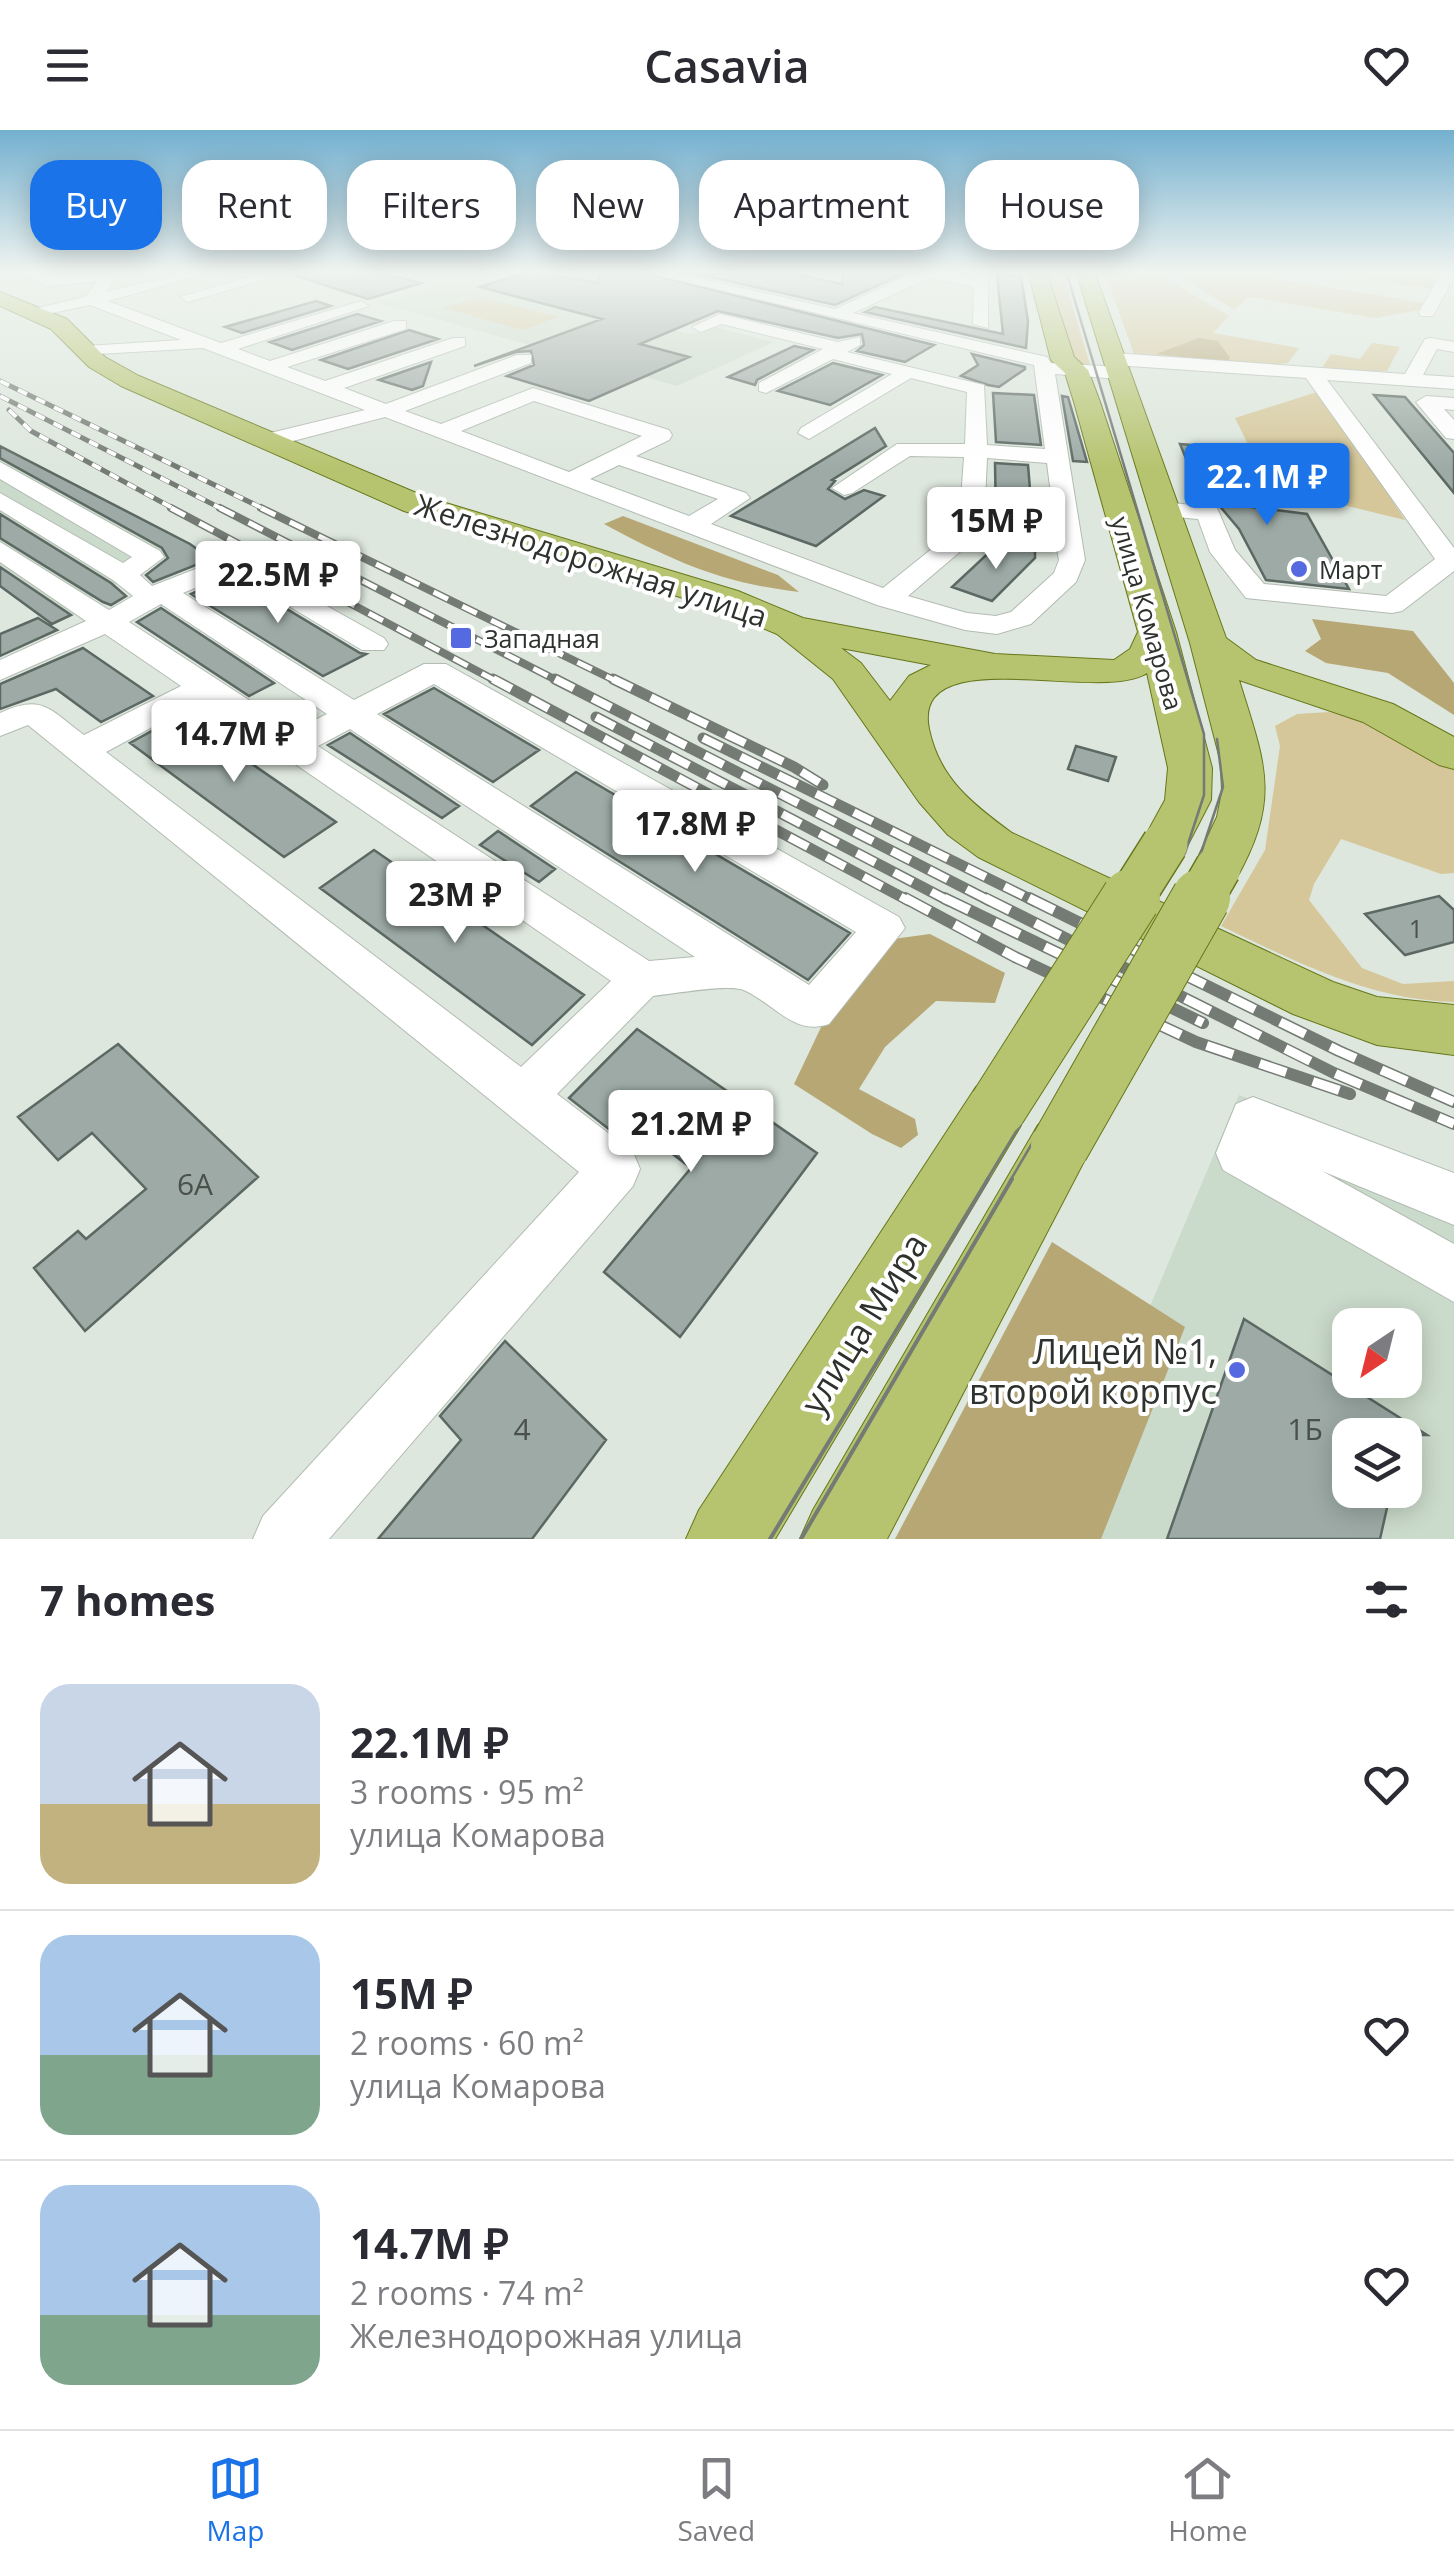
<!DOCTYPE html>
<html lang="en">
<head>
<meta charset="utf-8">
<style>
	body { margin:0; font-family:"Open Sans",sans-serif; background:#f7f7f7; color:#2b2b33; height:100vh; display:flex; flex-direction:column; font-size:38px; white-space:nowrap }
	* { box-sizing:border-box; margin:0 }
	p { font-size:32px; color:#7c7c81 }
	.icon { flex:none; width:55px; height:55px; fill:none; stroke:currentColor; stroke-width:2; stroke-linecap:round; stroke-linejoin:round }
	.map { position:relative; height:1409px; overflow:hidden }
	.panel { display:flex; flex-direction:column; background:#fff; flex:1 }
	.panel>* { flex:none }
	.guide { position:absolute; left:30px; top:30px; width:1395px; height:90px; display:flex; gap:20px }
	.needle { width:65px; rotate:215deg }
	.fabs { position:absolute; left:1332px; top:1178px; display:grid; gap:20px }
	.fabs a { display:grid; place-items:center; width:90px; height:90px; border-radius:20px; background:#fff; box-shadow:0 5px 25px #0003; font-size:50px }
	.price { position:absolute; translate:-50% -85px; padding:0 22px; border-radius:10px; background:#fff; color:#222; font-size:32px; line-height:65px; filter:drop-shadow(0 2px 5px #0008) }
	.price::after { content:''; position:absolute; left:50%; top:60px; width:30px; height:22px; margin-left:-15px; background:inherit; clip-path:polygon(0 0,100% 0,50% 100%) }
	.price.active { background:#1a73e8; color:#fff }
	ul { padding:0; list-style:none }
	li { display:flex; align-items:center; gap:30px; height:250px; padding:0 40px }
	li+li { border-top:2px solid #e1e1e2 }
	li span { display:grid; place-items:center; flex:none; width:280px; height:200px; border-radius:30px; color:#555 }
	li>.icon { margin-inline-start:auto }
	span .icon { width:120px; height:120px; fill:#fffc; stroke-width:1 }
	li b { font-size:42px }
	h2 { display:flex; justify-content:space-between; align-items:center; height:120px; padding:0 40px; font-size:42px }
	.tag { padding:0 35px; border-radius:30px; background:#fff; box-shadow:0 5px 25px #0003; font-size:35px; line-height:90px }
	.tag.active { background:#1a73e8; color:#fff }
	header { display:flex; justify-content:space-between; align-items:center; height:130px; padding:0 40px; background:#fff; font-size:45px; font-weight:600 }
	.dock { display:flex; justify-content:space-around; align-items:center; height:140px; border-top:2px solid #e1e1e2; background:#fff; font-size:28px; color:#7c7c81 }
	.dock a { display:grid; justify-items:center; gap:5px }
	.dock .active { color:#1a73e8 }
	.map>svg:first-child { display:block }
	.built { fill:#cbdbcb; fill-rule:evenodd }
	.green { fill:#d5c799 }
	.forest { fill:#b6a775 }
	.building { fill:#9daaa5; stroke:#5c6863; stroke-width:2.5 }
	.lines { fill:none; stroke-linecap:round; stroke-linejoin:round }
	.minor-casing { stroke:#b3bcb3; stroke-width:2 }
	.major-casing { stroke:#67771a; stroke-width:2 }
	.minor { fill:#fff; fill-rule:evenodd }
	.major { fill:#b6c46f; fill-rule:evenodd }
	.tram-far1 { stroke:#747a74; stroke-width:2.5 }
	.tram { stroke:#747a74; stroke-width:4 }
	.rail-far3-casing { stroke:#747a74; stroke-width:5 }
	.rail-far2-casing { stroke:#747a74; stroke-width:8 }
	.rail-far1-casing { stroke:#747a74; stroke-width:11 }
	.rail-casing { stroke:#747a74; stroke-width:12 }
	.rail-far3 { stroke:#fff; stroke-width:4; stroke-dasharray:10; stroke-linecap:butt }
	.rail-far2 { stroke:#fff; stroke-width:5; stroke-dasharray:16; stroke-linecap:butt }
	.rail-far1 { stroke:#fff; stroke-width:8; stroke-dasharray:21; stroke-linecap:butt }
	.rail { stroke:#fff; stroke-width:9; stroke-dasharray:28; stroke-linecap:butt }
	.major-bridge-far1-casing { stroke:#67771a; stroke-width:48; stroke-linecap:butt }
	.major-bridge-casing { stroke:#67771a; stroke-width:60; stroke-linecap:butt }
	.major-bridge-far1 { stroke:#b6c46f; stroke-width:45 }
	.major-bridge { stroke:#b6c46f; stroke-width:58 }
	.poi-dot { fill:#556ae0; stroke:#fff; stroke-width:4 }
	.labels { text-anchor:middle; dominant-baseline:central; stroke-width:8; stroke-linejoin:round; paint-order:stroke }
	.far-poi-label { font-size:25px; fill:#2e322e; stroke:#fff; text-anchor:start }
	.far-street-label { font-size:25px; fill:#2e322e; stroke:#fff }
	.number-label { font-size:25px; fill:#4a504c }
	.street-label { font-size:30px; fill:#2e322e; stroke:#fff }
	.near-number-label { font-size:30px; fill:#4a504c }
	.near-street-label { font-size:35px; fill:#2e322e; stroke:#fff }
	.near-poi-label { font-size:35px; fill:#2e322e; stroke:#fff; text-anchor:end }
</style>
</head>
<body>
<header><svg class="icon" aria-label="menu" viewBox="0 0 24 24"><path d="M4 6h16M4 12h16M4 18h16"/></svg>Casavia<svg class="icon" aria-label="heart" viewBox="0 0 24 24"><path d="M12 20l-8-8c-3-5 5-10 8-4 3-6 11-1 8 4z"/></svg></header>
<div class="map">
<svg width="1454" height="1409" viewBox="0 0 1454 1409">
	<rect width="100%" height="100%" fill="#dde7dd"/>
	<path class="built" d="M485,141H595L691,164L628,189L688,204L718,198L774,212L677,256L379,173Z
		M0,316L190,414L93,467L80,482L52,494L0,456Z
		M1239,965L1454,1044V1409H1052ZM1350,1195H1405V1250H1350ZM1350,1305H1405V1360H1350Z"/>
	<path class="green" d="M1044,141H1062L1091,238L1075,233L1060,208Z
		M1108,141H1154L1229,186L1213,203L1299,218L1288,233L1268,235L1134,224L1105,143Z
		M1172,141H1227L1426,173L1420,180L1375,188L1248,167L1234,180Z
		M1417,141L1441,146L1433,159L1323,142Z
		M479,167L558,187L523,200L443,178Z
		M1372,213L1400,217L1387,241H1328L1323,236L1331,224L1360,229Z
		M1320,261L1405,390L1269,357L1235,288Z
		M1329,582L1359,590L1454,636V743L1441,744L1341,709L1314,754L1309,770L1362,838L1403,854L1454,851V872C1369,870 1297,832 1221,796L1265,720L1280,616L1275,596L1297,584Z"/>
	<path class="forest" d="M1199,208L1218,211L1230,228L1227,232L1156,224Z
		M623,386L778,445L799,462C721,453 673,431 604,394Z
		M1312,489L1413,501L1454,553V585L1388,543L1326,533L1305,521L1321,509Z
		M930,804L1005,843L995,873L936,871L885,917L859,959L915,989L918,1005L901,1018L872,1004L794,954L824,891L893,809Z
		M1052,1112L1185,1197L1101,1409H895Z"/>
	<path class="building" d="M297,141H374L421,153L368,169L296,146Z
		M531,141L598,153L600,141H637L934,215L905,232L857,221L864,215L862,204L838,208L718,181L640,214L689,227L589,271L507,246L534,235L531,221L516,222L474,236L602,189L480,157Z
		M684,141L744,145L778,141L842,154L843,141L907,142L835,175Z
		M997,145L1021,146L1028,191L1026,218L865,182L875,177L1003,204Z
		M316,171L331,176L242,203L225,197Z
		M357,184L381,191L292,220L270,212Z
		M409,200L438,209L348,239L321,230Z
		M794,216L813,220L757,250L755,255L728,247Z
		M972,224L1025,237V239L999,257L988,255L961,246L978,235Z
		M431,232L423,256L412,260L379,250Z
		M833,233L882,245L830,275L778,261Z
		M993,263L1034,265L1041,315L996,312Z
		M1374,265L1405,267L1454,323V363Z
		M1062,266L1068,267L1087,332L1073,331Z
		M875,298L886,316L832,350L835,351L828,359L845,369L864,360L884,366L816,416L731,386Z
		M1180,314L1214,317L1244,376L1307,384L1349,459L1266,450L1239,399L1213,368L1202,367Z
		M0,316L190,414L211,429L153,452L146,445L168,428L162,418L0,328Z
		M995,333L1028,335L1033,396L996,392Z
		M0,384L111,453L126,466L111,475L103,472L0,408Z
		M997,415L1035,420V428L992,471L952,457Z
		M0,437L71,485L52,494L0,456Z
		M232,446L360,523L366,524L323,546L191,464Z
		M161,478L274,553L249,566L137,492Z
		M38,488L57,500L0,526V504Z
		M83,518L153,566L101,592L56,559L0,579V554Z
		M434,558L539,620L493,652L384,584Z
		M181,585L336,692L284,727L130,613Z
		M350,603L459,676L442,688L328,615Z
		M1076,616L1116,627L1108,651L1068,639Z
		M576,642L850,803L808,850L531,676Z
		M498,701L555,739L539,752L480,715Z
		M374,720L584,865L532,915L320,758Z
		M1439,766L1454,780V812L1405,825L1365,784Z
		M637,899L817,1023L680,1207L604,1142L691,1038L640,999L628,1014L569,968Z
		M118,914L258,1047L85,1201L34,1138L78,1101L86,1109L146,1059L92,1003L58,1030L18,987Z
		M1244,1189L1427,1305H1350V1360H1391L1380,1409H1167Z
		M505,1211L606,1310L532,1409H378L461,1310L440,1286Z"/>
	<g class="lines">
		<defs>
			<path id="minor" d="M14,141H35L49,146L121,141L106,162L191,141H216L108,171L221,213L361,171L369,176L238,219L270,231L394,191H406V199L287,237L325,251L453,208H465V216L344,258L386,274L517,225H531V233L405,281L441,294L533,258L669,300L672,305L669,310L636,326L746,363L750,368L711,394L883,458L959,397L964,327L910,326L852,363L844,365L832,358L897,314H965L967,262L911,248L809,309L798,303L801,298L892,244L833,229L766,263L759,261V253L823,219L722,194L701,202L692,197L720,184L838,212L860,207V215L847,222L984,255L987,315L1045,319L1034,235L641,141H667L835,179L912,144L910,141H939L974,148V141H988V198L973,194L974,157L929,148L853,183L1047,227L1051,233L1119,237L1129,243L1119,249L1055,244L1085,430L1076,452L1031,494L997,504L965,500L877,475L385,287L266,318L258,316L255,311L258,306L365,280L203,218L80,225V217L86,216L181,210L90,175L33,187V179L85,167L98,151L48,156ZM534,271L642,306L569,342L461,301ZM987,328L1047,333L1056,403L984,394ZM619,335L718,369L689,386L590,349ZM976,408L1057,419L1059,430L1054,443L1011,482L996,486L967,483L908,466Z
				M270,141L284,144L188,172L180,167Z
				M1436,141H1453L1454,147L1433,186H1421L1419,182L1440,145Z
				M1431,208L1454,212V222L1437,219L1423,245L1454,247V259L1327,250L1454,418V441L1402,481L1392,483L1246,468L1210,422L1198,389L1165,386L1153,379L1165,372L1217,378L1235,420L1264,454L1386,466L1435,429L1306,248L1115,235L1106,229L1115,223L1405,244L1425,209Z
				M1426,266L1454,268V280L1444,279L1454,290V309L1446,308L1416,272Z
				M0,332L160,421L164,427L140,445L152,456L234,424L384,508L388,514L384,520H362L232,442L183,463L354,570L424,534H446L899,787L905,798L829,894C795,906 775,875 746,861C731,853 673,864 653,866L557,964L633,1022L640,1039L633,1056L329,1409H253L263,1386L579,1042L28,595L0,606V583C43,563 50,580 84,605L181,556L105,504L0,550V530L86,491L0,432V412L109,480L133,466L113,450L0,380V363L123,433L132,427L0,349ZM161,474L327,584L295,600L129,492ZM434,554L856,802L809,855L377,584ZM202,570L611,851L521,937L106,622ZM350,599L695,827L649,831L318,616Z
				M1253,967L1454,1043V1095L1322,1041L1454,1114V1172L1223,1040L1216,1023L1236,974Z"/>
			<path id="major" d="M1028,141H1046L1074,227L1088,240L1100,272L1176,502L1212,638L1211,670L1182,726L1165,731L1148,726L1141,714L1165,670L1168,638L1147,543C1101,574 911,509 929,599C939,648 972,674 1012,703L1333,852L1377,867L1454,875V925L1377,915L1293,884L978,727L948,705L919,672L833,549L777,504L712,477L404,381L121,256L89,237L51,199L0,176V162L67,189L105,227L139,246L426,367L738,461L803,488L995,524L1114,530L1130,519L1138,502L1074,272L1065,243L1051,230ZM841,518L931,535L909,546L890,571L861,533Z
				M1076,141H1094L1226,508L1256,530L1393,574L1454,607V639L1439,635L1363,592L1239,550C1265,634 1282,668 1235,751L1218,756L1201,751L1193,738L1217,687L1222,662L1221,633L1190,513Z
				M998,949L1020,957L1029,977L1020,997L775,1409H686L699,1380L976,957Z
				M1060,986L1082,995L1092,1016L887,1409H800L813,1380L1038,995Z"/>
		</defs>
		<use href="#minor" class="minor-casing"/>
		<use href="#major" class="major-casing"/>
		<use href="#minor" class="minor"/>
		<use href="#major" class="major"/>
		<path class="tram-far1" d="M986,1051L1185,723L1204,665V604L1066,141
			M1010,1051L1199,729L1223,657L1217,609"/>
		<path class="tram" d="M770,1409L988,1049
			M801,1409L1012,1049"/>
		<defs>
			<path id="rail-far3" d="M0,251L266,380
				M0,266L224,380
				M9,280L31,301L176,380"/>
			<path id="rail-far2" d="M171,378L498,552
				M220,378L560,552
				M261,378L618,552"/>
			<path id="rail-far1" d="M493,549L909,771
				M555,549L990,771
				M613,549L794,637L823,655
				M596,587L949,771
				M703,608L1034,771"/>
			<path id="rail" d="M905,768L1015,827L1196,912L1350,964
				M944,768L1203,893
				M985,768L1334,943L1454,994
				M1029,768L1339,921L1454,972"/>
		</defs>
		<use href="#rail-far3" class="rail-far3-casing"/>
		<use href="#rail-far2" class="rail-far2-casing"/>
		<use href="#rail-far1" class="rail-far1-casing"/>
		<use href="#rail" class="rail-casing"/>
		<use href="#rail-far3" class="rail-far3"/>
		<use href="#rail-far2" class="rail-far2"/>
		<use href="#rail-far1" class="rail-far1"/>
		<use href="#rail" class="rail"/>
		<defs>
			<path id="major-bridge-far1" d="M1129,771L1165,714
				M1199,771L1218,738"/>
			<path id="major-bridge" d="M998,977L1131,768
				M1060,1016L1201,768"/>
		</defs>
		<use href="#major-bridge-far1" class="major-bridge-far1-casing"/>
		<use href="#major-bridge" class="major-bridge-casing"/>
		<use href="#major-bridge-far1" class="major-bridge-far1"/>
		<use href="#major-bridge" class="major-bridge"/>
	</g>
	<linearGradient id="sky" x2="0" y2="1"><stop stop-color="#73b0cf"/><stop offset="0.42" stop-color="#f0f4f0"/><stop offset="1" stop-color="#f0f4f0" stop-opacity="0"/></linearGradient>
	<rect width="1454" height="338" fill="url(#sky)"/>
	<g class="poi-dot">
		<circle cx="1299" cy="439" r="10"/>
		<rect x="449" y="496" width="24" height="24" rx="5"/>
		<circle cx="1237" cy="1240" r="10"/>
	</g>
	<g class="labels">
		<g class="far-poi-label">
			<text x="1319" y="439">Март</text>
			<text x="484" y="508">Западная</text>
		</g>
		<g class="far-street-label">
			<text transform="translate(1148 483) rotate(74)">улица Комарова</text>
		</g>
		<g class="number-label">
			<text x="1416" y="798">1</text>
		</g>
		<g class="street-label">
			<text transform="translate(591 430) rotate(18)">Железнодорожная улица</text>
		</g>
		<g class="near-number-label">
			<text x="195" y="1053">6А</text>
			<text x="522" y="1298">4</text>
			<text x="1305" y="1298">1Б</text>
		</g>
		<g class="near-street-label">
			<text transform="translate(863 1193) rotate(-58)">улица Мира</text>
		</g>
		<g class="near-poi-label">
			<text x="1217" y="1220">Лицей №1,<tspan x="1217" dy="40">второй корпус</tspan></text>
		</g>
	</g>
</svg>
<div class="fabs">
<a><svg class="needle" viewBox="-14 -14 28 28"><path d="M0-13l5 13h-10z" fill="#e53935"/><path d="M0 13l5-13h-10z" fill="#7c7c81"/></svg></a>
<a><svg class="icon" aria-label="layers" viewBox="0 0 24 24"><path d="M12 4l9 5-9 5-9-5zM3 14l9 5 9-5"/></svg></a>
</div>
<b class="price active" style="left:1267px;top:398px">22.1M ₽</b>
<b class="price" style="left:996px;top:442px">15M ₽</b>
<b class="price" style="left:278px;top:496px">22.5M ₽</b>
<b class="price" style="left:234px;top:655px">14.7M ₽</b>
<b class="price" style="left:695px;top:745px">17.8M ₽</b>
<b class="price" style="left:455px;top:816px">23M ₽</b>
<b class="price" style="left:691px;top:1045px">21.2M ₽</b>
<div class="guide">
<a class="tag active">Buy</a>
<a class="tag">Rent</a>
<a class="tag">Filters</a>
<a class="tag">New</a>
<a class="tag">Apartment</a>
<a class="tag">House</a>
</div>
</div>
<section class="panel">
<h2>7 homes<svg class="icon" aria-label="filters" viewBox="0 0 24 24"><path d="M4 7h16M4 17h16"/><circle cx="9" cy="7" r="2"/><circle cx="15" cy="17" r="2"/></svg></h2>
<ul>
<li><span style="background:linear-gradient(#c9d6e8 60%,#c2b280 0)"><svg class="icon" aria-label="home" viewBox="0 0 24 24"><path d="M3 11l9-7 9 7M6 9v11h12V9"/></svg></span><div><b>22.1M ₽</b><p>3 rooms · 95 m²</p><p>улица Комарова</p></div><svg class="icon" aria-label="heart" viewBox="0 0 24 24"><path d="M12 20l-8-8c-3-5 5-10 8-4 3-6 11-1 8 4z"/></svg></li>
<li><span style="background:linear-gradient(#a9c7e8 60%,#7fa58c 0)"><svg class="icon" aria-label="home" viewBox="0 0 24 24"><path d="M3 11l9-7 9 7M6 9v11h12V9"/></svg></span><div><b>15M ₽</b><p>2 rooms · 60 m²</p><p>улица Комарова</p></div><svg class="icon" aria-label="heart" viewBox="0 0 24 24"><path d="M12 20l-8-8c-3-5 5-10 8-4 3-6 11-1 8 4z"/></svg></li>
<li><span style="background:linear-gradient(#a9c7e8 65%,#7fa58c 0)"><svg class="icon" aria-label="home" viewBox="0 0 24 24"><path d="M3 11l9-7 9 7M6 9v11h12V9"/></svg></span><div><b>14.7M ₽</b><p>2 rooms · 74 m²</p><p>Железнодорожная улица</p></div><svg class="icon" aria-label="heart" viewBox="0 0 24 24"><path d="M12 20l-8-8c-3-5 5-10 8-4 3-6 11-1 8 4z"/></svg></li>
</ul>
</section>
<nav class="dock">
<a class="active"><svg class="icon" aria-label="map" viewBox="0 0 24 24"><path d="M3 6l6-2 6 2 6-2v14l-6 2-6-2-6 2zM9 4v14M15 6v14"/></svg>Map</a>
<a><svg class="icon" aria-label="saved" viewBox="0 0 24 24"><path d="M7 4h10v16l-5-4-5 4z"/></svg>Saved</a>
<a><svg class="icon" aria-label="home" viewBox="0 0 24 24"><path d="M3 11l9-7 9 7M6 9v11h12V9"/></svg>Home</a>
</nav>
</body>
</html>
